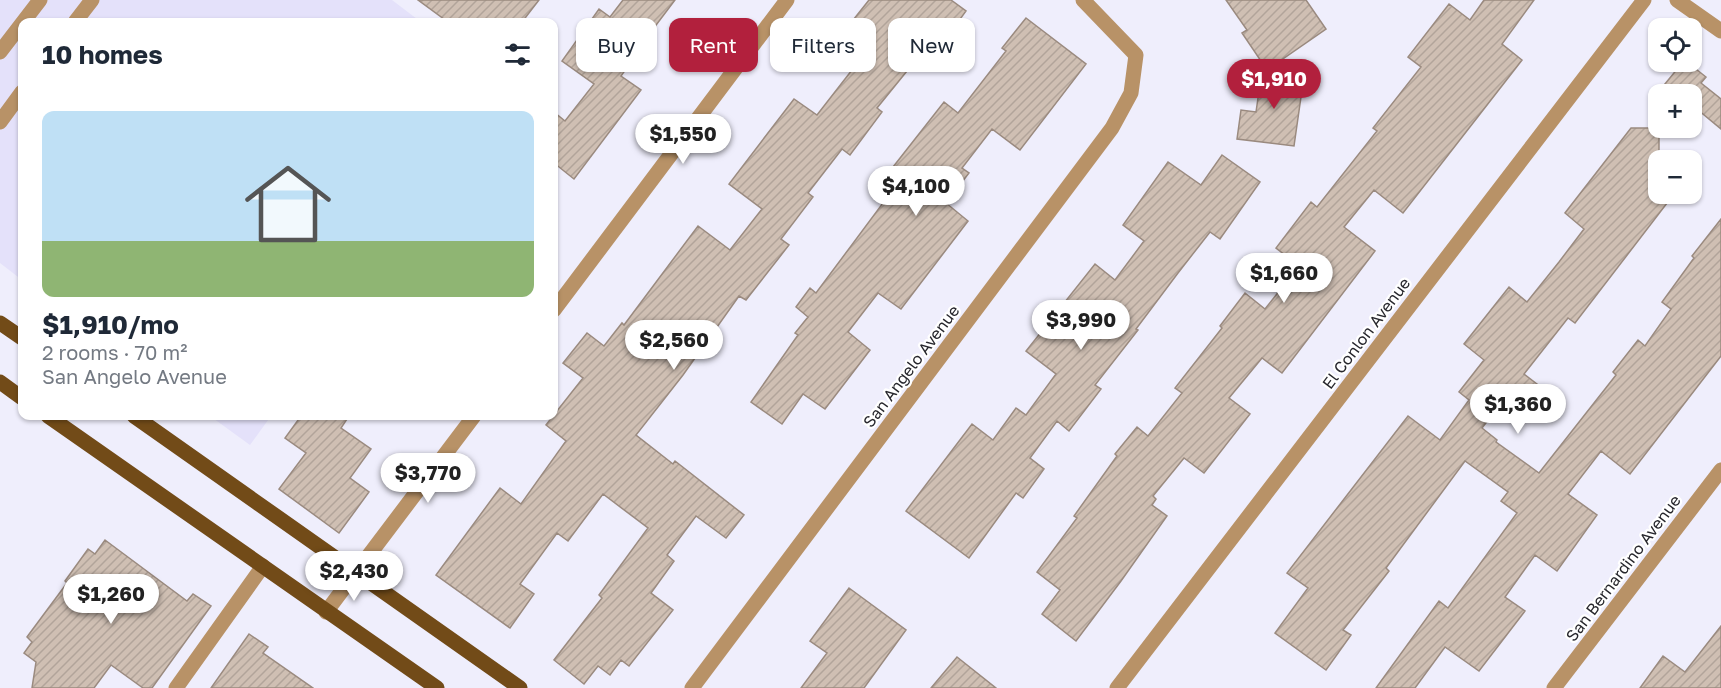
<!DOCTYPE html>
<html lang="en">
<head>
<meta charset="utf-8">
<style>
	body { margin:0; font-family:"Golos Text",sans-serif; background:#f2f2f3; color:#1f2937; height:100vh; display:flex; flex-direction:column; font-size:22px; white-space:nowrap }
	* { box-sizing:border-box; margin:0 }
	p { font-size:20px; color:#747a83 }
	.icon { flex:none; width:33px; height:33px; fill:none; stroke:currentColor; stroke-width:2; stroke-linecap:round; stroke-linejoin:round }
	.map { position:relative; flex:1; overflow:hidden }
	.side { position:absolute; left:18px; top:18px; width:540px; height:402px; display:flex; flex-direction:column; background:#fff; border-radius:12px; box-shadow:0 2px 4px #0004 }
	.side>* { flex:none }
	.hud { position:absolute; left:576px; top:18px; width:570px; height:54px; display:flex; gap:12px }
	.fabs { position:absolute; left:1648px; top:18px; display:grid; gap:12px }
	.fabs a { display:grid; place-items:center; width:54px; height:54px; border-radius:12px; background:#fff; box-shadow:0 2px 4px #0004; font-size:30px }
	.price { position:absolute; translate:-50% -51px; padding:0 14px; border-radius:21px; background:#fff; color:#222; font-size:20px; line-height:39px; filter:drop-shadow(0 2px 3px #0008) }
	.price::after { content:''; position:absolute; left:50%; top:36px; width:18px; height:14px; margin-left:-9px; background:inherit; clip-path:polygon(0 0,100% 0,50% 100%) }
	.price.on { background:#b2203d; color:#fff }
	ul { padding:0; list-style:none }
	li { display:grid; align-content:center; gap:12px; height:318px; padding:0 24px }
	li+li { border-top:2px solid #e0e1e3 }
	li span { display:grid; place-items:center; height:186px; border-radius:12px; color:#555 }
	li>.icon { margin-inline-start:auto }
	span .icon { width:108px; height:108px; fill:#fffc; stroke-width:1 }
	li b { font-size:26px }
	h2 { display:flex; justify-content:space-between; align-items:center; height:72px; padding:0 24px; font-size:26px }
	.pill { padding:0 21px; border-radius:12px; background:#fff; box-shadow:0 2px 4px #0004; font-size:21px; line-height:54px }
	.pill.on { background:#b2203d; color:#fff }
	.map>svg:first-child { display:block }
	.built { fill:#e4e1fa }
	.building { fill:url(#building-hatch); stroke:#9a8a7f; stroke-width:1.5 }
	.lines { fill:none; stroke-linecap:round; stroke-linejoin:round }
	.minor { stroke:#b89267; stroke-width:15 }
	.major { stroke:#724b18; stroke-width:15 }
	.labels { text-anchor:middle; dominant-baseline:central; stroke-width:4.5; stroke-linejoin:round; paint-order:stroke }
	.street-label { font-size:16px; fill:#27272d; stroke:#fff }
</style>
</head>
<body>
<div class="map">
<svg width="1721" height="688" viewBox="0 0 1721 688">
	<defs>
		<pattern id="building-hatch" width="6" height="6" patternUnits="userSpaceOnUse" patternTransform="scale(1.5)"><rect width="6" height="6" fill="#cfbfb3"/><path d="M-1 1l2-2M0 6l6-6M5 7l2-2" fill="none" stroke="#b2a49a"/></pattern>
	</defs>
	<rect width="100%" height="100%" fill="#efeefc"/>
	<path class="built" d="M0,0H392L421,22H22V280L0,263Z
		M210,416H271L250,445Z"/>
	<path class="building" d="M418,0H539L522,22H448Z
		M623,0H675L644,41L645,42L621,76L641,90L574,179L554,163V112L565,121L594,84L562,61L599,9L610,17Z
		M869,0H951L966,11L945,40L937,34L877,108L882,112L850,155L842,149L808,193L813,197L781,239L789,245L746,300L739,296L683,375L636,435L673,464L675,461L744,515L726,538L696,516L667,555L674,561L651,593L673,610L629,666L621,660L610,675L598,666L584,684L554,660L602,598L599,595L648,528L603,494L568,541L557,533L520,584L534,594L510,628L436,575L500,488L521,504L566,441L546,425L583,378L563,363L587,333L604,346L622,323L624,325L698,226L730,250L762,209L729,184L794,99L817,115L873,43L850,24Z
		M1226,0H1306L1326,29L1267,70L1242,33L1247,30Z
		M1484,0H1534L1502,44L1522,60L1403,213L1374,190L1344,227L1375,251L1282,373L1262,358L1229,398L1250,414L1204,473L1184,458L1153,496L1156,499L1152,505L1167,516L1121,581L1076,641L1042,614L1060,590L1037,572L1077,518L1074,516L1117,456L1115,454L1137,427L1148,436L1182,393L1175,388L1222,328L1220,326L1245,293L1265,309L1299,266L1276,248L1311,202L1317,207L1377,131L1373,128L1421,67L1408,57L1449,4L1470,20Z
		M1026,18L1086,64L1020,150L992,129L962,168L969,173L946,203L968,221L901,309L878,293L848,332L870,350L825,409L803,394L782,424L751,402L798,335L795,333L808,317L796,307L810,288L816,293L886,199L875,190L944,102L958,113L1006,51L1002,48Z
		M1683,62H1687L1706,77L1701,83L1721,99V129L1692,105V94H1678L1665,84Z
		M1262,70L1304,76L1294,146L1237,139L1241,110L1256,112Z
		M1631,128H1659V188L1655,194H1674L1575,323L1568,318L1524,374L1541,387L1526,405L1510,392L1482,428L1497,440L1496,442L1539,473L1616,375L1613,372L1638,340L1645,346L1671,309L1662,302L1694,258L1692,256L1721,219V356L1630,474L1601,451L1568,494L1597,515L1557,571L1535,555L1505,597L1525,611L1479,671L1445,647L1415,688H1376L1439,601L1448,608L1517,513L1501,501L1508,492L1465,461L1386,568L1389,571L1343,630L1351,635L1326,670L1275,633L1308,588L1287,573L1408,416L1440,440L1469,400L1459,392L1484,360L1464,344L1509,287L1527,302L1559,262L1584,229L1565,213Z
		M1222,155L1260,182L1220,239L1210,232L1178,273L1136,329L1138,330L1095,385L1101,389L1069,431L1057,421L1030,458L1044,469L1023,498L1016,493L969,558L906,511L972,424L993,440L1016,408L1026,415L1056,374L1026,351L1095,264L1115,280L1144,241L1123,225L1168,162L1201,185Z
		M301,416H349L341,428L371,449L350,478L369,492L339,533L279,489L306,453L285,438Z
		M105,540L187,601L193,594L211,606L152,688H143L111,665L94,688H32L36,662L24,653L32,642L27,637L67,583L65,581L88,549L95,554Z
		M849,588L906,630L864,688H801L827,653L810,641Z
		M1721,626V688H1640L1663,656L1685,672Z
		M249,634L268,647L263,653L313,688H211Z
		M957,657L996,688H931Z"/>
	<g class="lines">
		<path class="minor" d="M1677,0L1721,31
			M75,22L92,0
			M0,52L40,0
			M0,122L22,92
			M554,310L787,0
			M326,612L474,416
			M176,688L263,566
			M692,688L1112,128L1131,93L1136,55L1083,0
			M1117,688L1644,0
			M1554,688L1721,470"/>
		<path class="major" d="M0,323L22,338
			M0,382L22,398
			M48,416L437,688
			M134,416L520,688"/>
	</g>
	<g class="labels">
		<g class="street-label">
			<text transform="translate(1366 333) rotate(-53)">El Conlon Avenue</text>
			<text transform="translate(911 366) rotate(-53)">San Angelo Avenue</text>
			<text transform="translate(1623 568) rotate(-53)">San Bernardino Avenue</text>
		</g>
	</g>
</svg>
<div class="fabs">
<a><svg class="icon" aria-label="locate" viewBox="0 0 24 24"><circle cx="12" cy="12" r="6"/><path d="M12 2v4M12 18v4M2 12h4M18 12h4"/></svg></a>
<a>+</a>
<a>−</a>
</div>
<b class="price on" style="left:1274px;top:110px">$1,910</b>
<b class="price" style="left:683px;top:165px">$1,550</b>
<b class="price" style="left:916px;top:217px">$4,100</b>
<b class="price" style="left:1284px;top:304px">$1,660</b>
<b class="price" style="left:1081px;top:351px">$3,990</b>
<b class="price" style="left:674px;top:371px">$2,560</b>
<b class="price" style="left:1518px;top:435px">$1,360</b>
<b class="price" style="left:428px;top:504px">$3,770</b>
<b class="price" style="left:354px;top:602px">$2,430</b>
<b class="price" style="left:111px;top:625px">$1,260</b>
<div class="hud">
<a class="pill">Buy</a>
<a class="pill on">Rent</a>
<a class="pill">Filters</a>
<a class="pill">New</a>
</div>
<section class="side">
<h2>10 homes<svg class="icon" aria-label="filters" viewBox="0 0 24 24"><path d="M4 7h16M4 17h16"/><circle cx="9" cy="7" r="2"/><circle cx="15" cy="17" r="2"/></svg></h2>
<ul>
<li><span style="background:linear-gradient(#bfe0f5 70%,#8fb573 0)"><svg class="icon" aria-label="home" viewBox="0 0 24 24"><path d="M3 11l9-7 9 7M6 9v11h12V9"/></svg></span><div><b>$1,910/mo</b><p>2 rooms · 70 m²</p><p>San Angelo Avenue</p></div></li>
</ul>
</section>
</div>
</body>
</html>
